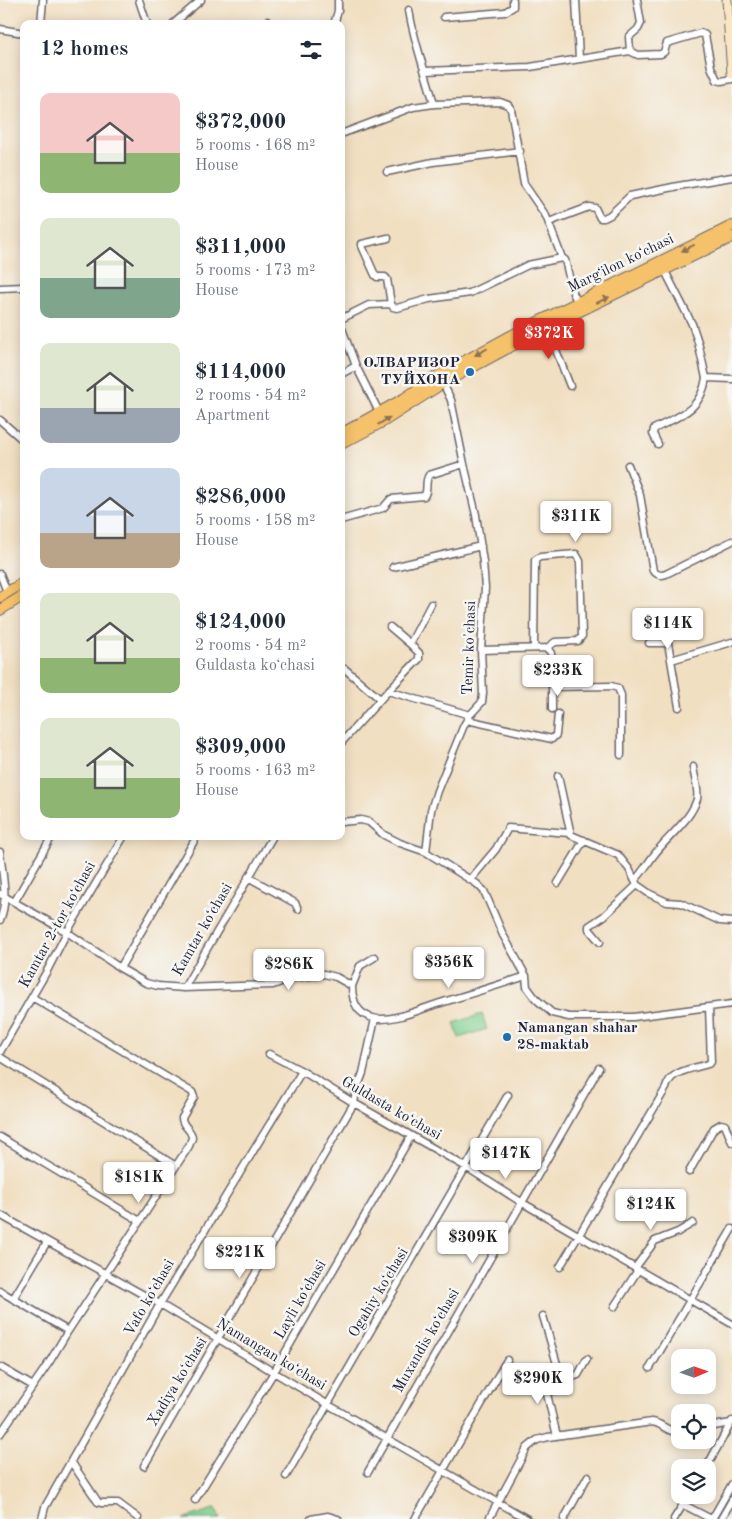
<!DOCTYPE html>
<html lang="en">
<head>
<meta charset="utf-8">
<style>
	body { margin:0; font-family:"Old Standard TT",serif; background:#f6f6f7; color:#1f2937; height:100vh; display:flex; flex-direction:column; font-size:19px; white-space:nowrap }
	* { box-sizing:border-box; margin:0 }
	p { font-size:16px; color:#747a83 }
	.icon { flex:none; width:28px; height:28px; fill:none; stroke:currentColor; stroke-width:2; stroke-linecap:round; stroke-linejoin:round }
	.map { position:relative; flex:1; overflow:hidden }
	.details { position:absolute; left:20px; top:20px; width:325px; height:820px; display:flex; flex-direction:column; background:#fff; border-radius:10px; box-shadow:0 2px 12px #0003 }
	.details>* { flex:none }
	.needle { width:32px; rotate:88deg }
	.controls { position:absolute; left:671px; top:1349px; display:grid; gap:10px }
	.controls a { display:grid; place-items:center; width:45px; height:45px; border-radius:10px; background:#fff; box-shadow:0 2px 12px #0003; font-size:25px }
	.price { position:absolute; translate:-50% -42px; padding:0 11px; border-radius:5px; background:#fff; color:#222; font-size:16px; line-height:32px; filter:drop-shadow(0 1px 2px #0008) }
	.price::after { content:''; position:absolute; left:50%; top:30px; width:15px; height:11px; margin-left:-8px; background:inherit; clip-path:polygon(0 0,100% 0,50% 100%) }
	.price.selected { background:#d93025; color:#fff }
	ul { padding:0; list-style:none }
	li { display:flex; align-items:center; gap:15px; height:125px; padding:0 20px }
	li span { display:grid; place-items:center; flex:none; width:140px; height:100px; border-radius:10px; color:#555 }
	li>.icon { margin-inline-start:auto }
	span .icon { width:60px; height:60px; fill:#fffc; stroke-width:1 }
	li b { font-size:21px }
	h2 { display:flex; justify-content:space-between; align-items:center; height:60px; padding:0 20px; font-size:21px }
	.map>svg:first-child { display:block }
	.green { fill:#82d191; stroke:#527a66 }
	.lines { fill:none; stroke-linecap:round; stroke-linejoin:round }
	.street-casing { stroke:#6a646a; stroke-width:9 }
	.secondary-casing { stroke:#6a646a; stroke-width:11 }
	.primary-casing { stroke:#6a646a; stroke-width:12 }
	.street { stroke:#fff; stroke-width:6 }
	.secondary { stroke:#fbe6c4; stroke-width:9 }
	.primary { stroke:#f5c16b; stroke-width:10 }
	.oneway { fill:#8c7253 }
	.poi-dot { fill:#1f6fb2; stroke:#f6f6f2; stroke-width:2 }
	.labels { text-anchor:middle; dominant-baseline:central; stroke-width:5; stroke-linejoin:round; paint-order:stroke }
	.street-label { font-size:15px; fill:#22223b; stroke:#f6f6f2 }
	.poi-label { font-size:15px; font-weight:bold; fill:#22223b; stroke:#f6f6f2; text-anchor:end }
</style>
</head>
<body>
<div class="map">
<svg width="732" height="1519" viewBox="0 0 732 1519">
	<rect width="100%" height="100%" fill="#f6f6f2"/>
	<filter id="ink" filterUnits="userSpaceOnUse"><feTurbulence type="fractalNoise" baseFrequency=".02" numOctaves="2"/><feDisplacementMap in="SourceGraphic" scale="10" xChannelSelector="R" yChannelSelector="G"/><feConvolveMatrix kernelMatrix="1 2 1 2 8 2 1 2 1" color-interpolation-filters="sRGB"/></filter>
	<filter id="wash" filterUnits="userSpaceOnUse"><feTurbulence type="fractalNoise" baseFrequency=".0096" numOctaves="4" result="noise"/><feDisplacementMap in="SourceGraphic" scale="20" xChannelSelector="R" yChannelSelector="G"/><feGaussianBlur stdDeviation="1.12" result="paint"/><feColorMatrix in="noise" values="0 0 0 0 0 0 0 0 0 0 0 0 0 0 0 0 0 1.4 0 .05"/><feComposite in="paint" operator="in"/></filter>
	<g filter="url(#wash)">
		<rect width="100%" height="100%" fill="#f1dfc1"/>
		<path class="green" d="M482,1014L487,1029L459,1038L454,1023Z
			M216,1508L220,1519H183Z"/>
	</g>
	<g filter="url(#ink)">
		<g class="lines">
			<defs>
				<path id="street" d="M139,0L147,24
					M576,0L579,59
					M409,10C414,43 426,73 434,104
					M444,17L505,12L513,7V0
					M267,21V24
					M41,24L43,0
					M173,24L201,0
					M334,24L338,11V0
					M0,29L24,33
					M630,51L629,37L638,29L641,23L637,0
					M425,71L530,67L630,51L638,55L661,54L664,52L667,43L701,33L705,35L711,67L717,80L721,81L732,79
					M341,134L413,107L434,104L500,102L508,105L511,109L524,184L546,216L562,258L565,260L573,293L577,301
					M387,172L433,162L520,151
					M549,222L589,207L595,208L600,218H604L610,215L630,196L678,186L732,177
					M388,238L362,244V246L375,275L377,277H385L387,279L391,304
					M665,271L692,324L698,342L706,378L732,379
					M0,288L24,287
					M341,319L369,305L391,304L393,307L397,308L429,299L470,293L528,265L562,258
					M341,326L356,366L379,412
					M547,327L570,386
					M341,374L356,366
					M442,381L451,400L464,464L476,515L483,562L485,588L481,650L483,693L482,702L470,715L464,725L437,791L431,810L426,852L477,884L484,891L488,900L503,935L526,976L527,987L536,999L552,1013L569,1017H633L732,1004
					M0,420L24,441
					M658,444L653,434L654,429C680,415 701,411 706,378
					M628,465L640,495L653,571C658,575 661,576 666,574L732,541
					M341,520L383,508L391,499L424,496C429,490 424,482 429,475L464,464
					M393,567L481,546
					M0,574L7,592
					M390,627L410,644
					M649,643H668L671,660
					M534,648L535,560L540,557L576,554L580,561L582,636L578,641L555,642L547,648
					M481,650L547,648L551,653L552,687L611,686L618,688L621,695V755
					M345,669L380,699
					M552,687V709
					M388,691L419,659V653L410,644L431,604
					M679,707L671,660L732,642
					M467,720L552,739L556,735L558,714
					M341,743L388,691L470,715
					M558,776L571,835L618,855L629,869L637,885L650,894L667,902L681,903L720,921L732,922
					M341,822L361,820L369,822L384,835L400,843L426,852
					M0,852C2,873 9,900 0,920
					M248,877L295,903L298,909
					M470,880L496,849L508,828L569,833
					M635,880C643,872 647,864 654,855C667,837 691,820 697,799C699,790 694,776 693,767
					M558,883L584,840
					M0,894L67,932L120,968L146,983L158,986L184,988L273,836
					M15,901L52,836
					M600,942L589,929V926L604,916L637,885
					M120,968L197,836
					M352,986L360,966L375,957
					M184,988L273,985L292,978L324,974L336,977L352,986C352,1001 357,1014 373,1018C390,1023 421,1009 437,1004C466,995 496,986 526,976
					M0,1052L47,971L67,932L124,836
					M269,1054L302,1071L354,1103L466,1167L521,1202L732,1324
					M0,1057L176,1166
					M0,1137L140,1221
					M689,1172L714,1128L721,1124L725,1125L732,1142
					M0,1215L160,1304L327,1404L527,1519
					M560,1267L666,1088C670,1070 693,1069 708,1064L711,1062L709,1007
					M635,1268L655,1241L678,1232L693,1223
					M0,1291L68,1331
					M13,1299L47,1242
					M614,1307L638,1270
					M543,1316L562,1381
					M0,1367L33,1386
					M650,1368L732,1229
					M562,1381L578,1375L587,1359
					M708,1427L731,1423
					M0,1434L50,1361L68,1331L189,1146L192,1138C192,1129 182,1127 182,1118L194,1097L192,1092L32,997
					M557,1436L547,1394L551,1391L559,1389L562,1381
					M72,1463L98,1502L101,1503H118L138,1518
					M144,1466L354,1103L356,1091L363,1073L375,1019
					M706,1468L732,1421
					M368,1472L599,1068
					M286,1476L508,1095
					M195,1500L274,1372L411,1136
					M684,1505L711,1519
					M42,1519L45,1507L160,1304L302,1071
					M311,1519L328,1516L338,1519
					M415,1519L507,1360
					M489,1519L527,1448L537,1440L548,1437L652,1422C663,1423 668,1434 680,1431
					M564,1519L588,1476
					M674,1519L689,1495
					M712,1519L732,1484
					M721,1519L732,1500"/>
				<path id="secondary" d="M727,0L732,74"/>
				<path id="primary" d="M341,434L405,398L439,375L520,331L732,226
					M341,444L384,421L443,383L547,327L732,237
					M0,597L24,582
					M0,610L24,595"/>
			</defs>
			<use href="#street" class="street-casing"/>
			<use href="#secondary" class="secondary-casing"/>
			<use href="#primary" class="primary-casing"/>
			<use href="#street" class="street"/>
			<use href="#secondary" class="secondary"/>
			<use href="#primary" class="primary"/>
		</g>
		<defs><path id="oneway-solid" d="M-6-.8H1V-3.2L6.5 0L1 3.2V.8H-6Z" transform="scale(1.25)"/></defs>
		<g class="oneway">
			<use href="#oneway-solid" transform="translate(688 248) rotate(154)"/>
			<use href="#oneway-solid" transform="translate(603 300) rotate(-25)"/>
			<use href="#oneway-solid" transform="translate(481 352) rotate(151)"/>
			<use href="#oneway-solid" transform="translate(384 421) rotate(-31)"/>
		</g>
	</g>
	<g class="poi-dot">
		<circle cx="470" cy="372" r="5"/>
		<circle cx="507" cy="1037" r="5"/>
	</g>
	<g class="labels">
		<g class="street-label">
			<text transform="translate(621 264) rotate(-26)">Margʻilon koʻchasi</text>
			<text transform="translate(470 648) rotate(-88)">Temir ko'chasi</text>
			<text transform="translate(58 925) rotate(-61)">Kamtar 2-tor koʻchasi</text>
			<text transform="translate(203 930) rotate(-60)">Kamtar koʻchasi</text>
			<text transform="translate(391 1109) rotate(30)">Guldasta koʻchasi</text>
			<text transform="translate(379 1293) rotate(-59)">Ogahiy koʻchasi</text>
			<text transform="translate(150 1298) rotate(-60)">Vafo koʻchasi</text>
			<text transform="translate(301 1300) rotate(-60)">Layli koʻchasi</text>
			<text transform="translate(427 1341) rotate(-60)">Muxandis koʻchasi</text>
			<text transform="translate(271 1355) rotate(31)">Namangan koʻchasi</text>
			<text transform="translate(178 1382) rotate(-59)">Xadiya koʻchasi</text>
		</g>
		<g class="poi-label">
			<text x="460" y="363">ОЛВАРИЗОР<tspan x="460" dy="17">ТУЙХОНА</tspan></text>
			<text x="517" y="1028" text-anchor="start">Namangan shahar<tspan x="517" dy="17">28-maktab</tspan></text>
		</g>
	</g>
</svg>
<div class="controls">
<a><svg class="needle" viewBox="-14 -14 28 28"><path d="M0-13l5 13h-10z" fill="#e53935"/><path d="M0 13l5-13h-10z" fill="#747a83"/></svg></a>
<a><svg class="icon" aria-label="locate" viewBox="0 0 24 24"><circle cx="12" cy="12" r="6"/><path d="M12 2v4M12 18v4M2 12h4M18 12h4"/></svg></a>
<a><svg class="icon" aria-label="layers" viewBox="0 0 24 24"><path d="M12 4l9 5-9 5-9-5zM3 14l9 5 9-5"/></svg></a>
</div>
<b class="price selected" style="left:549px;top:360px">$372K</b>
<b class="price" style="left:576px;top:543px">$311K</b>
<b class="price" style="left:668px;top:650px">$114K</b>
<b class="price" style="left:558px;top:697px">$233K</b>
<b class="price" style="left:449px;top:989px">$356K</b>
<b class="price" style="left:289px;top:991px">$286K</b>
<b class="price" style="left:506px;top:1180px">$147K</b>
<b class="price" style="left:139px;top:1204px">$181K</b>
<b class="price" style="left:651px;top:1231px">$124K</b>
<b class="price" style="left:473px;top:1264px">$309K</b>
<b class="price" style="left:240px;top:1279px">$221K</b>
<b class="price" style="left:538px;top:1405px">$290K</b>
<section class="details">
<h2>12 homes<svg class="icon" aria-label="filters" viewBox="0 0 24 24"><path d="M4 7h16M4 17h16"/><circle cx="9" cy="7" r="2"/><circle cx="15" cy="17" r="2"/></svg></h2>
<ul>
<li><span style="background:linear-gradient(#f6c9c9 60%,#8fb573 0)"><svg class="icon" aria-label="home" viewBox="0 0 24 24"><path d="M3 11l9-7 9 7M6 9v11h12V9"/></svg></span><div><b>$372,000</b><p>5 rooms · 168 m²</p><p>House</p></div></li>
<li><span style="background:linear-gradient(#dfe7d0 60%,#7fa58c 0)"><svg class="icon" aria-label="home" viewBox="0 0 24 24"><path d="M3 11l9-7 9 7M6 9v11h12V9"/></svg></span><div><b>$311,000</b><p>5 rooms · 173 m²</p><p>House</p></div></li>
<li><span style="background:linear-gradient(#dfe7d0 65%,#9aa5b1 0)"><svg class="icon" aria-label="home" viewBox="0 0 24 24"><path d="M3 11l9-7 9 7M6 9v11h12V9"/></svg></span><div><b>$114,000</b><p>2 rooms · 54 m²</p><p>Apartment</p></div></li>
<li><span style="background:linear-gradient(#c9d6e8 65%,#b9a48a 0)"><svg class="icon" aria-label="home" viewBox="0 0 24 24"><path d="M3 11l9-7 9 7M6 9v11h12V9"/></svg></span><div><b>$286,000</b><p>5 rooms · 158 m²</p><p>House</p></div></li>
<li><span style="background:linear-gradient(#dfe7d0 65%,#8fb573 0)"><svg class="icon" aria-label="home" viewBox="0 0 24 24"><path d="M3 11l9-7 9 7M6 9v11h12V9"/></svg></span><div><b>$124,000</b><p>2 rooms · 54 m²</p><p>Guldasta koʻchasi</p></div></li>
<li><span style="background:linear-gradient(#dfe7d0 60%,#8fb573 0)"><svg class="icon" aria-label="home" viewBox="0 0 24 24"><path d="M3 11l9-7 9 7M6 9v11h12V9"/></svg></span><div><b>$309,000</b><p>5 rooms · 163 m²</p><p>House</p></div></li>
</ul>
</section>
</div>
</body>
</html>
